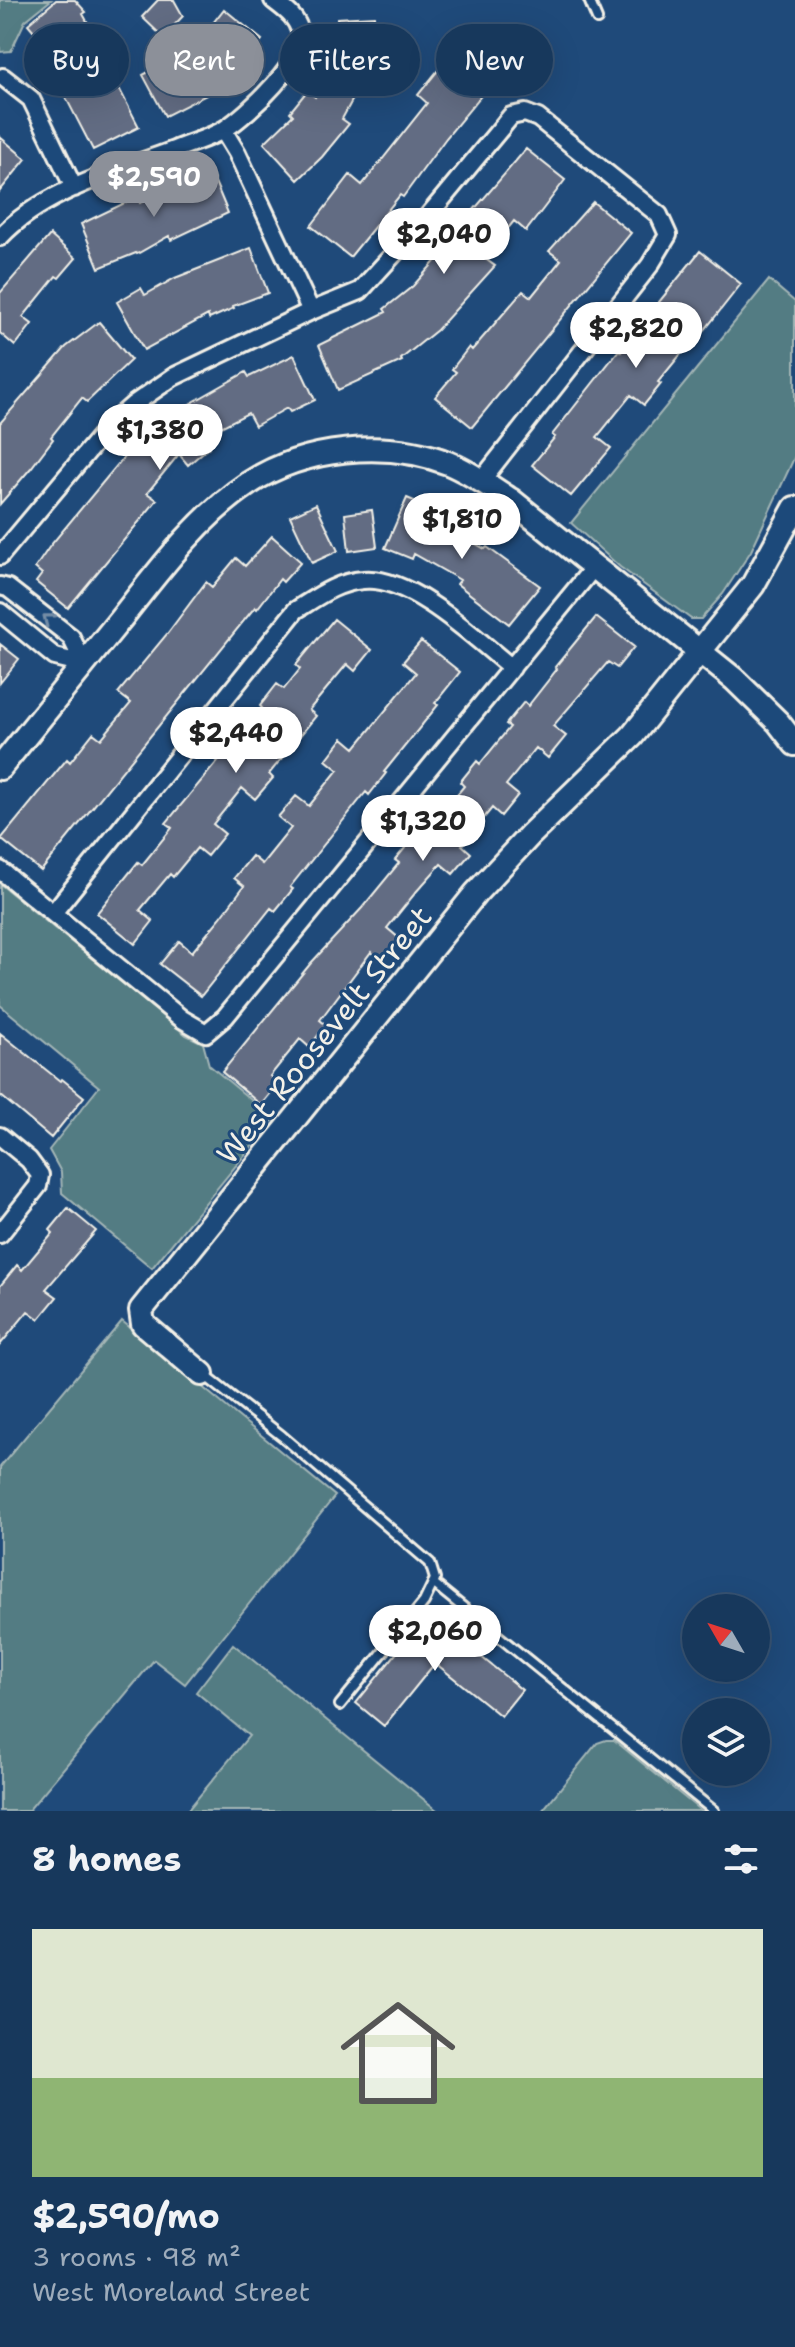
<!DOCTYPE html>
<html lang="en">
<head>
<meta charset="utf-8">
<style>
	body { margin:0; font-family:"Shantell Sans",sans-serif; background:#203f62; color:#f1f3f6; height:100vh; display:flex; flex-direction:column; font-size:30px; white-space:nowrap }
	* { box-sizing:border-box; margin:0 }
	p { font-size:26px; color:#9eacbb }
	.icon { flex:none; width:44px; height:44px; fill:none; stroke:currentColor; stroke-width:2; stroke-linecap:round; stroke-linejoin:round }
	.map { position:relative; height:1811px; overflow:hidden }
	.details { display:flex; flex-direction:column; background:#17385c; flex:1 }
	.details>* { flex:none }
	.banner { position:absolute; left:24px; top:24px; width:748px; height:72px; display:flex; gap:16px }
	.needle { width:52px; rotate:309deg }
	.fabs { position:absolute; left:682px; top:1594px; display:grid; gap:16px }
	.fabs a { display:grid; place-items:center; width:88px; height:88px; border-radius:50%; background:#17385c; box-shadow:0 8px 32px #0002,0 0 0 2px #365272; font-size:40px }
	.price { position:absolute; translate:-50% -68px; padding:0 18px; border-radius:28px; background:#fff; color:#222; font-size:26px; line-height:52px; filter:drop-shadow(0 2px 4px #0008) }
	.price::after { content:''; position:absolute; left:50%; top:48px; width:24px; height:18px; margin-left:-12px; background:inherit; clip-path:polygon(0 0,100% 0,50% 100%) }
	.price.on { background:#8c9099; color:#fff }
	ul { padding:0; list-style:none }
	li { display:grid; align-content:center; gap:16px; height:424px; padding:0 32px }
	li span { display:grid; place-items:center; height:248px; border-radius:0px; color:#555 }
	li>.icon { margin-inline-start:auto }
	span .icon { width:144px; height:144px; fill:#fffc; stroke-width:1 }
	li b { font-size:34px }
	h2 { display:flex; justify-content:space-between; align-items:center; height:96px; padding:0 32px; font-size:34px }
	.pill { padding:0 28px; border-radius:36px; background:#17385c; box-shadow:0 8px 32px #0002,0 0 0 2px #365272; font-size:28px; line-height:72px }
	.pill.on { background:#8c9099; color:#fff }
	.map>svg:first-child { display:block }
	.green { fill:#537c83; stroke:#a4b6b6; stroke-width:2 }
	.building { fill:#626c83; stroke:#f4f1e8; stroke-width:2 }
	.lines { fill:none; stroke-linecap:round; stroke-linejoin:round }
	.lane-casing { stroke:#f4f1e8; stroke-width:14 }
	.street-casing { stroke:#f4f1e8; stroke-width:22 }
	.secondary-casing { stroke:#f4f1e8; stroke-width:28 }
	.lane { stroke:#1f4a7a; stroke-width:8 }
	.street { stroke:#1f4a7a; stroke-width:16 }
	.secondary { stroke:#1f4a7a; stroke-width:22 }
	.oneway { stroke:#748da6 }
	.labels { text-anchor:middle; dominant-baseline:central; stroke-width:6; stroke-linejoin:round; paint-order:stroke }
	.street-label { font-size:30px; fill:#f4f1e8; stroke:#1f4a7a }
</style>
</head>
<body>
<div class="map">
<svg width="795" height="1811" viewBox="0 0 795 1811">
	<rect width="100%" height="100%" fill="#1f4a7a"/>
	<filter id="ink" filterUnits="userSpaceOnUse"><feTurbulence type="fractalNoise" baseFrequency=".0125" numOctaves="2"/><feDisplacementMap in="SourceGraphic" scale="16" xChannelSelector="R" yChannelSelector="G"/><feConvolveMatrix kernelMatrix="1 2 1 2 8 2 1 2 1" color-interpolation-filters="sRGB"/></filter>
	<g filter="url(#ink)">
		<path class="green" d="M0,0H51L25,21L11,51L0,52Z
			M769,280L795,302V456L751,551L723,594L701,619H691L620,567L571,523Z
			M0,884L186,1035L203,1043L209,1065L274,1119L152,1268L62,1193L61,1172L49,1150L99,1087L0,1005Z
			M122,1321L335,1496L185,1684L154,1660L28,1811H0V1467Z
			M233,1644L438,1811H187L249,1736L196,1692Z
			M606,1740H614L701,1811H542L597,1743Z"/>
		<path class="building" d="M56,0H75L86,12L83,14L121,82L111,92L119,88L139,127L93,150L64,94L74,89L52,52L28,24Z
			M158,0H174L183,16L163,37L142,17Z
			M224,9L262,40L247,59L209,28Z
			M374,16L375,44L338,46L337,18Z
			M460,43L499,74L446,138L403,197L400,195L350,257L311,226L350,175L362,185L427,103L418,95Z
			M205,53L224,86L165,116L143,75L167,62L172,72Z
			M335,59L366,75L342,119L349,124L322,157L298,180L264,143L293,115L290,112L307,91L315,97Z
			M0,137L26,159L0,191Z
			M526,149L565,180L543,209L526,231L514,221L484,258L495,266L437,330L401,359L402,361L338,390L319,345L386,312L384,309L413,286L439,257L436,254Z
			M210,170L228,213L171,240L169,236L137,254L136,253L99,268L81,224L137,197L140,203L178,183Z
			M593,202L631,233L472,427L435,397L456,372L452,369L469,347L472,350L523,291L531,297L561,260L549,251Z
			M50,235L76,258L59,278L56,276L23,317L32,324L15,346L0,333V293Z
			M251,248L268,293L233,306L234,308L209,319L208,315L144,350L117,302L141,288L145,295L175,278Z
			M700,251L741,284L696,341L694,338L658,382L661,384L644,405L631,395L597,437L611,448L571,496L532,465L555,437L552,435L619,350L621,352L657,308L655,307Z
			M99,322L131,360L87,402L82,398L51,437L53,439L31,468L0,504V423L66,347Z
			M294,355L315,400L290,412L287,408L255,426L248,413L201,437L209,447L188,465L179,454L147,493L157,500L68,608L36,582L42,574L35,568L50,546L143,434L177,407L179,410L246,372L249,377Z
			M407,498L433,509L429,518L485,549L487,547L540,586L509,624L457,584L460,580L414,554L412,559L385,548Z
			M316,504L338,551L312,563L290,516Z
			M372,510L377,547L349,551L345,514Z
			M272,536L301,562L283,582L280,579L257,609L255,607L41,871L1,839L67,759L70,762L93,733L101,739L131,703L118,693L167,634L206,582L212,587L236,558L245,566Z
			M596,617L634,647L617,668L608,662L553,726L566,736L548,758L536,748L506,785L518,795L501,816L492,808L462,845L471,853L453,874L441,864L416,892L387,928L400,939L382,961L371,952L320,1020L326,1025L309,1047L300,1039L270,1076L279,1083L261,1105L222,1072L311,963L362,908L399,863L395,860L429,819L434,823L464,786L460,782L477,761L480,764L510,727L506,724L524,702L528,706L557,669L555,667Z
			M334,619L372,650L355,671L347,664L309,710L316,716L269,774L273,778L255,799L242,788L213,824L225,834L207,856L197,848L173,877L170,874L140,910L153,921L135,944L97,913L138,862L142,865L172,828L166,823L262,708L260,706L277,684L284,689L300,669L296,665Z
			M421,641L460,672L435,703L438,705L384,772L386,773L369,795L366,792L290,887L293,889L275,911L271,908L201,996L160,964L179,941L192,952L221,917L244,886L234,878L252,856L262,864L291,828L278,817L296,796L309,806L338,770L326,760L343,738L355,748L416,673L403,662Z
			M0,644L19,659L0,683Z
			M0,1033L60,1081L62,1079L84,1097L51,1138L0,1095Z
			M68,1208L96,1231L46,1289L57,1297L39,1319L28,1311L0,1345V1286L17,1265L22,1270L53,1233L50,1230Z
			M428,1614L522,1690L501,1716L435,1663L384,1726L356,1703Z"/>
		<g class="lines">
			<defs>
				<path id="lane" d="M589,0L597,19
					M203,1374L282,1436L430,1563L435,1579L424,1602L340,1705
					M433,1583L714,1811"/>
				<path id="street" d="M3,77L31,99L74,188
					M223,130L237,153L311,311
					M0,237C44,190 116,172 174,150C190,143 210,138 225,129C247,115 309,58 300,31C296,16 284,9 273,0
					M0,556L109,426L134,404L173,377L311,311L360,291L423,222L511,116L525,113L538,118L659,215L668,235L650,265L481,481
					M0,586L8,588L71,637L84,664
					M0,612L55,657L84,664
					M0,870L182,1019L206,1033L225,1017L594,567
					M53,913L296,610C317,597 337,582 363,580C411,575 477,640 512,668
					M0,1136L29,1160L40,1175L38,1186L0,1234"/>
				<path id="secondary" d="M0,768C40,719 79,670 119,621C157,573 197,518 248,484C303,447 386,439 448,463C470,472 491,487 511,500L734,679L778,722L795,744
					M202,1374L143,1324L141,1310L476,893L529,836L632,736L753,585L795,508"/>
			</defs>
			<use href="#lane" class="lane-casing"/>
			<use href="#street" class="street-casing"/>
			<use href="#secondary" class="secondary-casing"/>
			<use href="#lane" class="lane"/>
			<use href="#street" class="street"/>
			<use href="#secondary" class="secondary"/>
		</g>
		<defs><path id="oneway-chevron" d="M-2-3.5L2.5 0L-2 3.5" fill="none" stroke-width="1.6" stroke-linecap="round" stroke-linejoin="round" transform="scale(2)"/></defs>
		<use class="oneway" href="#oneway-chevron" transform="translate(48 619) rotate(-142)"/>
	</g>
	<g class="labels">
		<g class="street-label">
			<text transform="translate(324 1035) rotate(-51)">West Roosevelt Street</text>
		</g>
	</g>
</svg>
<div class="fabs">
<a><svg class="needle" viewBox="-14 -14 28 28"><path d="M0-13l5 13h-10z" fill="#e53935"/><path d="M0 13l5-13h-10z" fill="#9eacbb"/></svg></a>
<a><svg class="icon" aria-label="layers" viewBox="0 0 24 24"><path d="M12 4l9 5-9 5-9-5zM3 14l9 5 9-5"/></svg></a>
</div>
<b class="price on" style="left:154px;top:219px">$2,590</b>
<b class="price" style="left:444px;top:276px">$2,040</b>
<b class="price" style="left:636px;top:370px">$2,820</b>
<b class="price" style="left:160px;top:472px">$1,380</b>
<b class="price" style="left:462px;top:561px">$1,810</b>
<b class="price" style="left:236px;top:775px">$2,440</b>
<b class="price" style="left:423px;top:863px">$1,320</b>
<b class="price" style="left:435px;top:1673px">$2,060</b>
<div class="banner">
<a class="pill">Buy</a>
<a class="pill on">Rent</a>
<a class="pill">Filters</a>
<a class="pill">New</a>
</div>
</div>
<section class="details">
<h2>8 homes<svg class="icon" aria-label="filters" viewBox="0 0 24 24"><path d="M4 7h16M4 17h16"/><circle cx="9" cy="7" r="2"/><circle cx="15" cy="17" r="2"/></svg></h2>
<ul>
<li><span style="background:linear-gradient(#dfe7d0 60%,#8fb573 0)"><svg class="icon" aria-label="home" viewBox="0 0 24 24"><path d="M3 11l9-7 9 7M6 9v11h12V9"/></svg></span><div><b>$2,590/mo</b><p>3 rooms · 98 m²</p><p>West Moreland Street</p></div></li>
</ul>
</section>
</body>
</html>
